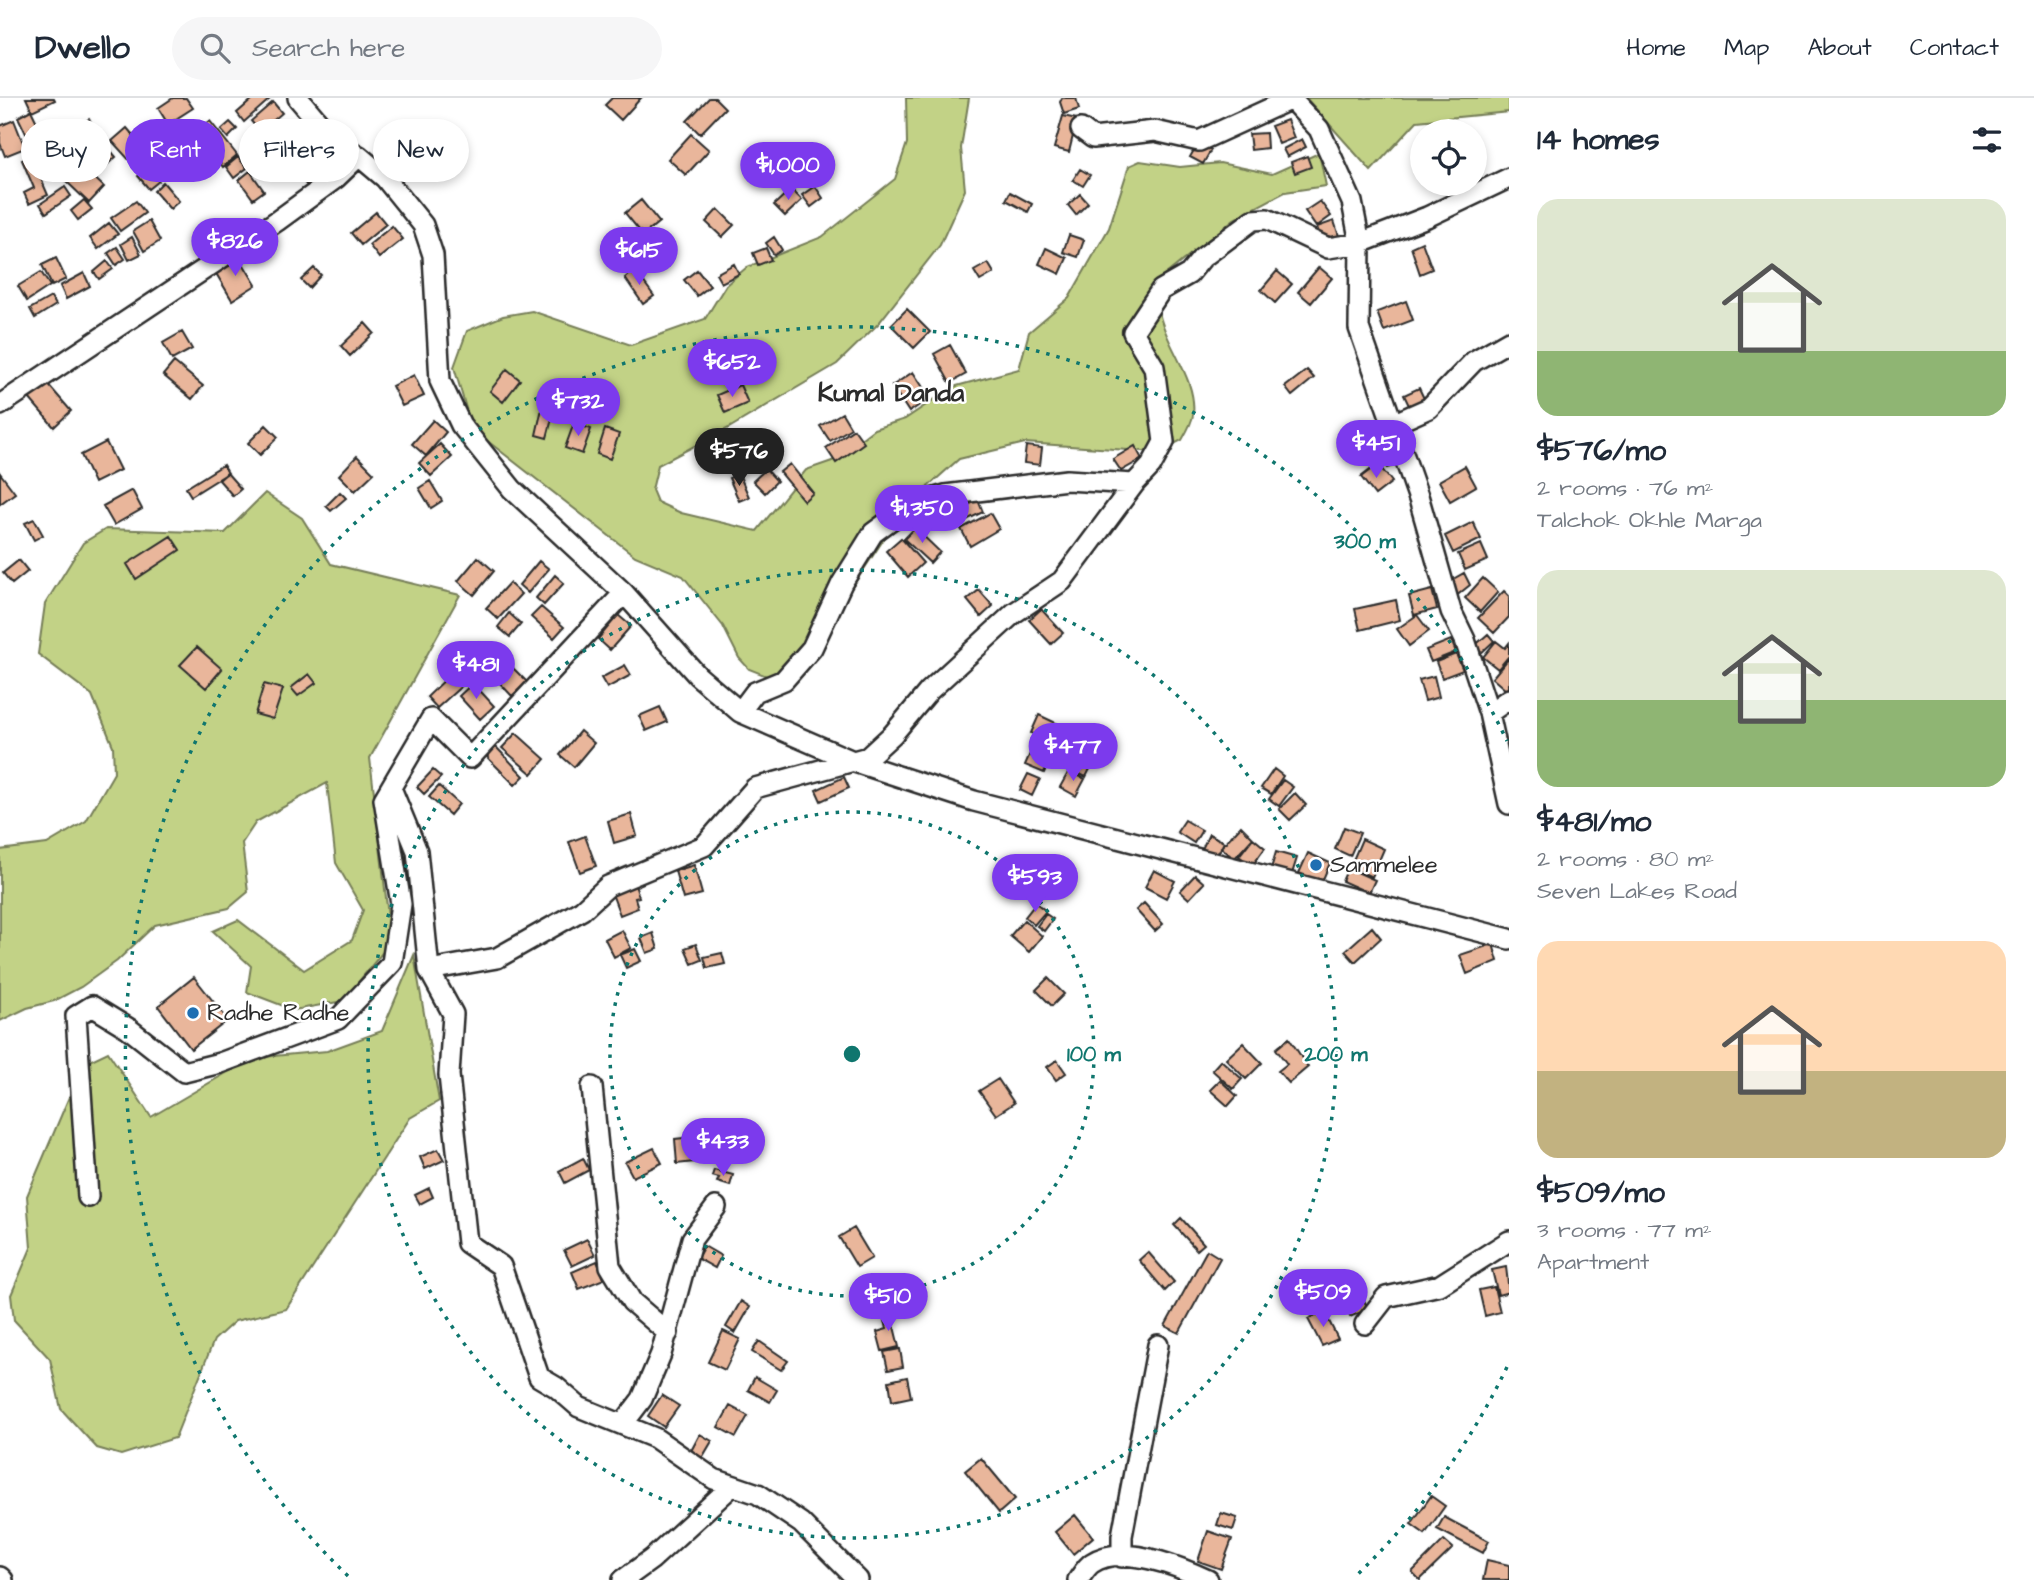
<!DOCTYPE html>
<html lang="en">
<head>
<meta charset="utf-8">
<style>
	body { margin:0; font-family:"Architects Daughter",sans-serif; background:#f6f6f7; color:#1f2937; height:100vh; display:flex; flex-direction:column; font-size:26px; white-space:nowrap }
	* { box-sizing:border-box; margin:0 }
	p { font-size:23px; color:#747a83 }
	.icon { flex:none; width:38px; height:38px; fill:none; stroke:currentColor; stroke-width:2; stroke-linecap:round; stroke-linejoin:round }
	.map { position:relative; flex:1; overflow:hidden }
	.sheet { display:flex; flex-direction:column; background:#fff; width:525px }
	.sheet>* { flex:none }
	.banner { position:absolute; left:21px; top:21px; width:665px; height:63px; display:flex; gap:14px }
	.fabs { position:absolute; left:1410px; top:21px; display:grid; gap:14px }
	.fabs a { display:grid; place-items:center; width:77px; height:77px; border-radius:50%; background:#fff; box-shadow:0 4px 10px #0003; font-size:35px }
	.price { position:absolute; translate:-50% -60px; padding:0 16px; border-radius:24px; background:#7c3aed; color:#fff; font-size:23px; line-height:46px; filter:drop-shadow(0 2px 4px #0008) }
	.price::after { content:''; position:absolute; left:50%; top:42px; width:21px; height:16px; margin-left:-10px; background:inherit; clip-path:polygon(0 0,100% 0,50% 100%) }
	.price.selected { background:#222; color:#fff }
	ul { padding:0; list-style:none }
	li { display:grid; align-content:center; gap:14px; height:371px; padding:0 28px }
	li span { display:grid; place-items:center; height:217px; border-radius:21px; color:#555 }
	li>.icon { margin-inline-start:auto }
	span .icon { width:126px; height:126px; fill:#fffc; stroke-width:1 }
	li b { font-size:30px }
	h2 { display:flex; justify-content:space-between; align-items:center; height:84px; padding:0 28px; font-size:30px }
	.chip { padding:0 24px; border-radius:32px; background:#fff; box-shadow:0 4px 10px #0003; font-size:24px; line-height:63px }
	.chip.selected { background:#7c3aed; color:#fff }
	header { display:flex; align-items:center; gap:42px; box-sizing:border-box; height:98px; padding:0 35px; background:#fff; border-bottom:2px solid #e0e1e3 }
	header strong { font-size:33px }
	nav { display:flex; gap:38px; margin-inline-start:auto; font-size:24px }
	.search { width:490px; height:63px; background:#f6f6f7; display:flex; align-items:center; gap:18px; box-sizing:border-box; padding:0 24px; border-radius:38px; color:#747a83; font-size:26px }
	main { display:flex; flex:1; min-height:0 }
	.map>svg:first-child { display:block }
	.green { fill:#c2d286; stroke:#767e58; stroke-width:2 }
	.building { fill:#e9b69b; stroke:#2b2b2b; stroke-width:2 }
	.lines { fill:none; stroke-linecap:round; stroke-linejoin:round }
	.minor-casing { stroke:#2b2b2b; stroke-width:24 }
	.minor { stroke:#fff; stroke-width:19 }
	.ring { fill:none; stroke:#0f766e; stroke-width:3.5; stroke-dasharray:3.5 7 }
	.poi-dot { fill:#1f6fb2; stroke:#fff; stroke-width:2.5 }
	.labels { text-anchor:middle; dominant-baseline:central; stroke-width:5; stroke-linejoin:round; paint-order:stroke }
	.poi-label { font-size:24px; fill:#2b2b2b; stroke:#fff; text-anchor:start }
	.neighbourhood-label { font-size:26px; font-weight:bold; fill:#2b2b2b; stroke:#fff }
	.centre { fill:#0f766e; stroke:#fff; stroke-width:3.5 }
	.ring-label { font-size:21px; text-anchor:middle; font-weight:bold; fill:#0f766e; stroke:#fff; stroke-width:5; stroke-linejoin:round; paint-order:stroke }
</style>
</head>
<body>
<header>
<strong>Dwello</strong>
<div class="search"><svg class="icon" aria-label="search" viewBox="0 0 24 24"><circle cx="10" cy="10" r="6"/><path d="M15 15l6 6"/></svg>Search here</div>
<nav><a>Home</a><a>Map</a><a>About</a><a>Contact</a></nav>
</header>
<main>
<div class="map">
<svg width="1509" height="1482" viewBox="0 0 1509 1482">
	<rect width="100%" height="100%" fill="#fff"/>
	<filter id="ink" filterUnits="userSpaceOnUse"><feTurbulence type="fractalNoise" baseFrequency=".0143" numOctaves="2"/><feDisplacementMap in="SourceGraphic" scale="14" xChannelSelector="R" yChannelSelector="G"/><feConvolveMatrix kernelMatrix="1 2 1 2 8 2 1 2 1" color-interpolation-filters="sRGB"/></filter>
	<g filter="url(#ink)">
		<path class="green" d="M906,0H969L961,50L965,92L940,147L878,226L837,266L729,330L658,367L652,392L657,404L681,415L757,433L806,372L832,363L874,331L905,321L953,289L1019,271L1029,234L1069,200L1109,130L1129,68L1140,63L1180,69L1220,65L1272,76L1319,55L1326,88L1285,94L1234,121L1165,177C1138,225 1199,268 1193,317C1192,325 1186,335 1182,342L1158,354L1025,345L959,361L905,409L812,550L772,580L749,571L739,560L723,528L683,478L635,458L472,331L454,269L467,233L503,218L532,213L631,247L705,221L726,187L747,169L822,139L895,81L907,45Z
			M1306,0H1509V14L1417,23L1371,73Z
			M265,395L302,420L331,466L460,497L370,660L391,844L343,903L294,912L247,894L251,868L213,833L238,822L304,872L352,842L363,812L336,765L327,685L256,724L242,745L248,794L229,810L155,827L117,863L81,889L54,903L27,910L0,923V752L47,746L86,723L114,675L113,648L92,597L38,556L45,506L83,445L106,431L225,435Z
			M414,857L439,1003L410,1020L286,1211L235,1223L214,1242L175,1340L121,1357L97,1350L61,1311L50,1261L14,1222L11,1197L31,1150L27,1098L83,966L108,954L151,1019L252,960L327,953L382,933Z"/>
		<path class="building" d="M26,0H54L55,2L32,13Z
			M173,0H186L193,10L168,26L158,10Z
			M254,0H271L244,24L237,15Z
			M612,0H641L621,22L605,7Z
			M709,0H715L725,10L700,36L687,23Z
			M1062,0H1076L1079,11L1064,16L1060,4Z
			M273,4L282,15L260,34L251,23Z
			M31,12L47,45L34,52L18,19Z
			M1063,18L1077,21L1069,54L1054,50Z
			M89,21L100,39L82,49L72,31Z
			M14,22L25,50L5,58L0,45V28Z
			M1287,22L1294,40L1279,46L1271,28Z
			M210,23L237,57L223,69L196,34Z
			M230,24L237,31L228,40L221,32Z
			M270,28L278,39L253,56L245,45Z
			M127,30L145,51L130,63L112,43Z
			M1266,35L1267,50L1251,52L1249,36Z
			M691,36L709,52L686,77L668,61Z
			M1302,41L1306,49L1287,59L1283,51Z
			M298,44L307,58L297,65L287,50Z
			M1198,45L1211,52L1203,66L1190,59Z
			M106,47L116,59L101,72L91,59Z
			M31,58L48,97L29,106L24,95L34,90L22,62Z
			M1307,58L1311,69L1295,75L1291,64Z
			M238,59L247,70L234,80L226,69Z
			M280,59L289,74L279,80L270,66Z
			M82,68L104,89L89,105L66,83Z
			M147,70L159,83L149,91L138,78Z
			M316,70L323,79L309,90L302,82Z
			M1080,71L1090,77L1083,88L1073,82Z
			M250,73L264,93L253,101L239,82Z
			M163,84L179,103L170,111L154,93Z
			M815,88L823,100L811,109L802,97Z
			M65,89L71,98L46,115L40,106Z
			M791,91L802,102L785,118L774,107Z
			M1010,94L1032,106L1028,114L1006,102Z
			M1080,96L1088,105L1076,117L1068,107Z
			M84,102L92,111L78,122L71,113Z
			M641,102L659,124L643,137L625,115Z
			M136,103L145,115L120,133L111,120Z
			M1320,103L1331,118L1316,129L1305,113Z
			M718,111L734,127L722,139L706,124Z
			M376,114L386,126L361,147L351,135Z
			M149,123L160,143L144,153L133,133Z
			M1334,123L1339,138L1322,144L1317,129Z
			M109,125L118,136L98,151L90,140Z
			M392,128L403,141L379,160L369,147Z
			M1069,137L1084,142L1078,159L1063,154Z
			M132,139L141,156L129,162L121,146Z
			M774,139L782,152L774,157L766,145Z
			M1422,144L1432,171L1420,176L1411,149Z
			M117,149L125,161L116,167L108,155Z
			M766,150L771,162L758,167L753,155Z
			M1046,150L1067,160L1060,176L1039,166Z
			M238,157L256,187L232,202L214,172Z
			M56,160L66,181L52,188L42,167Z
			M107,163L113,171L99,181L94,174Z
			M988,165L994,175L980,183L974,173Z
			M734,166L739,176L721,185L716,176Z
			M1319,169L1332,180L1311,205L1298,194Z
			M314,170L321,177L309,190L301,182Z
			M635,172L654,198L643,206L625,180Z
			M697,172L710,188L697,198L684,182Z
			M1277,173L1292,186L1275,205L1261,192Z
			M41,174L50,188L27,203L18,188Z
			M84,175L90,188L66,201L60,188Z
			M51,199L56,207L35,220L30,211Z
			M1406,203L1413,222L1384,233L1377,214Z
			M907,211L930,234L914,250L891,227Z
			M365,225L374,235L350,258L341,248Z
			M182,234L192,251L172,262L163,245Z
			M950,247L966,276L950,285L934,256Z
			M174,264L203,288L192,301L163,277Z
			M507,271L520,282L503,304L490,293Z
			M1307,272L1314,280L1292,298L1285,289Z
			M913,274L930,300L909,314L892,288Z
			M414,277L424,298L402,308L392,288Z
			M46,284L71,313L54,329L29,300Z
			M740,287L748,305L725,315L717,297Z
			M1419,290L1428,309L1413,316L1404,297Z
			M543,306L555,309L547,340L536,337Z
			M842,315L851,330L830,343L820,328Z
			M433,322L446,334L426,358L412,346Z
			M574,325L591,331L582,356L565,350Z
			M266,327L278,339L260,357L248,345Z
			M605,331L619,336L610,361L597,356Z
			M854,331L864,345L836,365L826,350Z
			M106,344L120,372L94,385L81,357Z
			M1389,344L1396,367L1387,370L1381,347Z
			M440,346L452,359L431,378L419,365Z
			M1026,348L1042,350L1040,367L1024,365Z
			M1135,348L1142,361L1121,373L1113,361Z
			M357,358L374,375L355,393L339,377Z
			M790,366L813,395L804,403L780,374Z
			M1378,366L1392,384L1375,397L1361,379Z
			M223,367L228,375L191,398L186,390Z
			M1465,368L1476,388L1450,403L1439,383Z
			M766,371L777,383L765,395L753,383Z
			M0,375L15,395L0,406Z
			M227,375L241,391L233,398L219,382Z
			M739,376L749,399L739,403L729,380Z
			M430,383L442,403L431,410L419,390Z
			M132,392L142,411L114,427L103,408Z
			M340,394L346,400L331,413L326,408Z
			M978,402L983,414L954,428L952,415Z
			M990,415L999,431L970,448L961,431Z
			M34,421L43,437L34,442L25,425Z
			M1473,424L1481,441L1453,455L1445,438Z
			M915,430L940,454L930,465L904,441Z
			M171,438L180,452L136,481L127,466Z
			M901,440L923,465L908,479L886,453Z
			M1481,446L1488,462L1465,472L1458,456Z
			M478,459L494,473L474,497L458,483Z
			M19,462L28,473L12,486L3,475Z
			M539,463L549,471L528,495L519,487Z
			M1464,475L1470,487L1455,499L1446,485Z
			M555,477L564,485L544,507L536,500Z
			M1483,480L1498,494L1480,514L1465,500Z
			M509,485L521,496L498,521L486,510Z
			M979,492L993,508L981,519L967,502Z
			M1432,492L1437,511L1414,517L1409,498Z
			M1504,493L1509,498V519L1494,535L1478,520Z
			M1396,502L1400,522L1360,532L1355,511Z
			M541,509L564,529L554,540L531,519Z
			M1041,511L1063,535L1051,546L1029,522Z
			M509,515L521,526L510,539L498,529Z
			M618,517L631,528L610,552L598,541Z
			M1417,517L1429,533L1409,548L1397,531Z
			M1488,536L1494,543L1477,559L1471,551Z
			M1451,542L1456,554L1431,564L1426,552Z
			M1496,543L1505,550L1509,545V558L1498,571L1483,559Z
			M479,544L493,557L475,577L461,564Z
			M197,549L222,571L206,590L180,567Z
			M1456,556L1463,572L1442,580L1436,564Z
			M1509,560V588L1506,592L1492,580Z
			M625,567L631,577L607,590L601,580Z
			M511,568L527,584L512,598L497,582Z
			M454,573L465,585L437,610L427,599Z
			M309,576L316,585L298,598L291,590Z
			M1434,578L1439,599L1425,603L1419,582Z
			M473,585L494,608L480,621L459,598Z
			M264,586L283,591L273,621L255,616Z
			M660,609L667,624L646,633L639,618Z
			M1039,617L1058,626L1049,644L1031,635Z
			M580,633L594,645L574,669L560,657Z
			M516,635L545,661L532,676L502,650Z
			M1036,642L1055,650L1044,675L1025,667Z
			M496,649L524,678L515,687L487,659Z
			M1102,649L1114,652L1110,667L1098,664Z
			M1074,654L1094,663L1086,679L1067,670Z
			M1274,671L1283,678L1271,696L1261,690Z
			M433,672L441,679L424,696L417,689Z
			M1069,673L1085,681L1076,698L1060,689Z
			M1028,676L1040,681L1032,698L1020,692Z
			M844,679L849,690L821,703L816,692Z
			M1283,682L1293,689L1279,708L1269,701Z
			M439,688L459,706L450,717L429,699Z
			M1295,695L1306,707L1290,722L1279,711Z
			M631,716L637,738L614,745L608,723Z
			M1185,722L1202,732L1194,745L1177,734Z
			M1241,728L1253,740L1234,761L1221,749Z
			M1344,729L1360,735L1350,758L1335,751Z
			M1209,736L1224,744L1217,758L1202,751Z
			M585,738L596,768L580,774L569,744Z
			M1253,740L1265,750L1252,768L1239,758Z
			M1362,741L1384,751L1372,779L1350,769Z
			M1276,754L1297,760L1291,779L1270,774Z
			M1308,755L1330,765L1321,786L1299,775Z
			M1021,762L1029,765L1019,784L1012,780Z
			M694,767L702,796L683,801L675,773Z
			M1348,770L1375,782L1369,795L1342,783Z
			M1154,772L1175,783L1166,800L1145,789Z
			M1195,777L1204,785L1189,801L1180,793Z
			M634,784L639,799L635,800L638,810L620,817L611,793Z
			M1036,805L1046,813L1034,827L1025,819Z
			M1144,805L1163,826L1155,833L1136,812Z
			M1046,816L1053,821L1044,833L1037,828Z
			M1024,822L1042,838L1029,854L1010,838Z
			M1372,829L1381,840L1355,864L1345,853Z
			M622,832L631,850L614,859L605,841Z
			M653,835L658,851L647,855L641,840Z
			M696,846L702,862L692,866L685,850Z
			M1493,846L1498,863L1467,876L1460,857Z
			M635,851L641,863L626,870L620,857Z
			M722,855L725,866L707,870L704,859Z
			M194,879L228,922L191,951L158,908Z
			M1048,880L1064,896L1052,908L1036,892Z
			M1289,940L1308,969L1289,985L1278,973L1287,966L1276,951Z
			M1243,945L1262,965L1246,981L1226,961Z
			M1057,962L1066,975L1056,982L1047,969Z
			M1221,962L1242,981L1233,991L1212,972Z
			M998,981L1014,1005L996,1017L979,993Z
			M1220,982L1237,998L1228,1008L1210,992Z
			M692,1039L694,1064L677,1066L675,1041Z
			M654,1050L662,1065L633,1079L625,1064Z
			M438,1051L444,1062L425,1071L420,1059Z
			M583,1060L589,1072L565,1085L559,1073Z
			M714,1072L733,1077L730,1088L717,1084L719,1080L712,1078Z
			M429,1090L433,1099L420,1106L415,1097Z
			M1181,1120L1204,1146L1197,1152L1174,1127Z
			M854,1130L872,1160L857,1169L839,1139Z
			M587,1141L595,1157L572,1168L564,1152Z
			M704,1148L721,1158L715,1170L697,1160Z
			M1207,1152L1220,1160L1179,1235L1165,1228Z
			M1148,1154L1174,1184L1165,1193L1139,1162Z
			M597,1163L604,1181L579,1191L572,1174Z
			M1506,1169L1509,1194L1498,1197L1492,1172Z
			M1353,1178L1368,1211L1350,1219L1335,1187Z
			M1494,1189L1500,1214L1485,1218L1479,1192Z
			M741,1203L750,1209L735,1235L726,1229Z
			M889,1208L899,1249L882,1253L877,1234L887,1231L882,1210Z
			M1324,1213L1338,1241L1322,1248L1308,1221Z
			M723,1233L740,1241L725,1272L708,1264Z
			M759,1243L788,1263L781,1272L752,1254Z
			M900,1251L903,1269L888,1272L884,1254Z
			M755,1279L777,1292L770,1304L748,1292Z
			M907,1279L911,1299L892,1303L889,1283Z
			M662,1297L679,1308L664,1329L648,1318Z
			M730,1308L748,1318L736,1339L718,1329Z
			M700,1336L712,1343L702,1360L691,1353Z
			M981,1360L1015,1401L999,1415L965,1373Z
			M1431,1398L1445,1408L1425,1436L1411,1426Z
			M1221,1415L1237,1420L1233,1432L1217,1427Z
			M1075,1417L1093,1439L1073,1456L1055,1434Z
			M1444,1419L1489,1443L1483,1455L1437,1431Z
			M1208,1433L1232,1441L1221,1471L1198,1463Z
			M1444,1442L1453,1450L1420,1482L1412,1474Z
			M1487,1462L1509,1467V1482H1483Z"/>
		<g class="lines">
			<defs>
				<path id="minor" d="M298,0L336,45L359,58L385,80L423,127L433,157L440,283L461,327L512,391L624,495L698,578L740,614L855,664L974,703L1509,841
					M1290,0L1319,31L1352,104L1360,145L1359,230L1419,401L1451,513L1465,542L1489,615L1509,706
					M1081,31L1093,40L1155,33L1199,43L1291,1
					M0,307L277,123L336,80L359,58
					M1393,326L1429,310L1474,263L1509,243
					M740,614L755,594L784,582L812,550L842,485L873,435L911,407L945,397L1067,382L1134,386L1151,368L1164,344L1154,269L1133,234L1161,192L1189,176L1202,160L1253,122L1267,121L1328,150L1360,145L1427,119L1509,80
					M1489,615L1509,601
					M391,690L417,753L429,872L453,916L449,977L467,1145L501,1168L539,1279L556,1289L579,1309L655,1340L714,1381L758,1396L801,1425L858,1482
					M429,872L497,860L582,812L608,788L704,748L755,690L868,659L893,636L929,593L1014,515L1062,483L1134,386
					M592,989L610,1168L632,1204L668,1235
					M88,1099L76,918L92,908L128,930L184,974L220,965L338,921L392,865L401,806L384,701L431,621L470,660L624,495
					M1365,1226L1386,1199L1440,1187L1509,1143
					M623,1326L642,1301L661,1256L692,1141L716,1109
					M1122,1459V1438L1158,1247
					M0,1479L3,1482
					M623,1482L652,1461L732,1388
					M1078,1482C1082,1477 1086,1469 1092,1465C1121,1445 1180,1469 1208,1482"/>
			</defs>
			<use href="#minor" class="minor-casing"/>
			<use href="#minor" class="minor"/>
		</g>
	</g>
	<g class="ring">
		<circle cx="852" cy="956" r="242"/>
		<circle cx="852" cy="956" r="484"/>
		<path d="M1507 1269A726 726 0 0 1 1356 1478M348 1478A726 726 0 1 1 1507 643"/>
	</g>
	<g class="poi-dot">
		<circle cx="1316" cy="767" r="7"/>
		<circle cx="193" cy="915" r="7"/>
	</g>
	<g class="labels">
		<g class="poi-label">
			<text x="1330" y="767">Sammelee</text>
			<text x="207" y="915">Radhe Radhe</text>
		</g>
		<g class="neighbourhood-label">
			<text x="891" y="295">Kumal Danda</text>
		</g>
	</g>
	<circle cx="852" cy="956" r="10" class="centre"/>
	<g class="ring-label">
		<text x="1365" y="450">300 m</text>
		<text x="1094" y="963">100 m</text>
		<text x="1336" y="963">200 m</text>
	</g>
</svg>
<div class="fabs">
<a><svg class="icon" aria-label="locate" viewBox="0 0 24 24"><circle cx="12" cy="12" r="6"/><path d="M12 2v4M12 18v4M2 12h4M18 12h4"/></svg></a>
</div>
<b class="price" style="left:788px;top:104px">$1,000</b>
<b class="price" style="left:235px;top:180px">$826</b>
<b class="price" style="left:639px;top:189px">$615</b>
<b class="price" style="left:732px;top:301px">$652</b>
<b class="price" style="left:578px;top:340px">$732</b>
<b class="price" style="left:1376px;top:382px">$451</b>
<b class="price selected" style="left:739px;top:390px">$576</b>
<b class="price" style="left:922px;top:447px">$1,350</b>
<b class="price" style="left:476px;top:603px">$481</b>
<b class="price" style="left:1073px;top:685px">$477</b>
<b class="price" style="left:1035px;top:816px">$593</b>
<b class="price" style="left:723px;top:1080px">$433</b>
<b class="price" style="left:1323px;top:1231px">$509</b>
<b class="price" style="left:888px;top:1235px">$510</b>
<div class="banner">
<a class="chip">Buy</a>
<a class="chip selected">Rent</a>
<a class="chip">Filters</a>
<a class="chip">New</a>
</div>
</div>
<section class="sheet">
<h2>14 homes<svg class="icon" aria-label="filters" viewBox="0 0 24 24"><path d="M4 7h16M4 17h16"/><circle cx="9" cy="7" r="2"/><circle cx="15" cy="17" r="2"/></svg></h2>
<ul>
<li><span style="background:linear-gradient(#dfe7d0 70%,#8fb573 0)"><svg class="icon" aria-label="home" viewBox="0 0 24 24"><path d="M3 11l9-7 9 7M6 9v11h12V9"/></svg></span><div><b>$576/mo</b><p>2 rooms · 76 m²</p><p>Talchok Okhle Marga</p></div></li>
<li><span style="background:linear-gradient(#dfe7d0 60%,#8fb573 0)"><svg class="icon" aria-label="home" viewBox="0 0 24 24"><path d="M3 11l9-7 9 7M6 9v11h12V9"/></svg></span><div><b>$481/mo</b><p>2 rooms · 80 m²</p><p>Seven Lakes Road</p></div></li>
<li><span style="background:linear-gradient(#ffd9b3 60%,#c2b280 0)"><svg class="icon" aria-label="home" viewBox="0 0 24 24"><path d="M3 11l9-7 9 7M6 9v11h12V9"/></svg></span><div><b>$509/mo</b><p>3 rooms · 77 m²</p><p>Apartment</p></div></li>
</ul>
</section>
</main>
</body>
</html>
